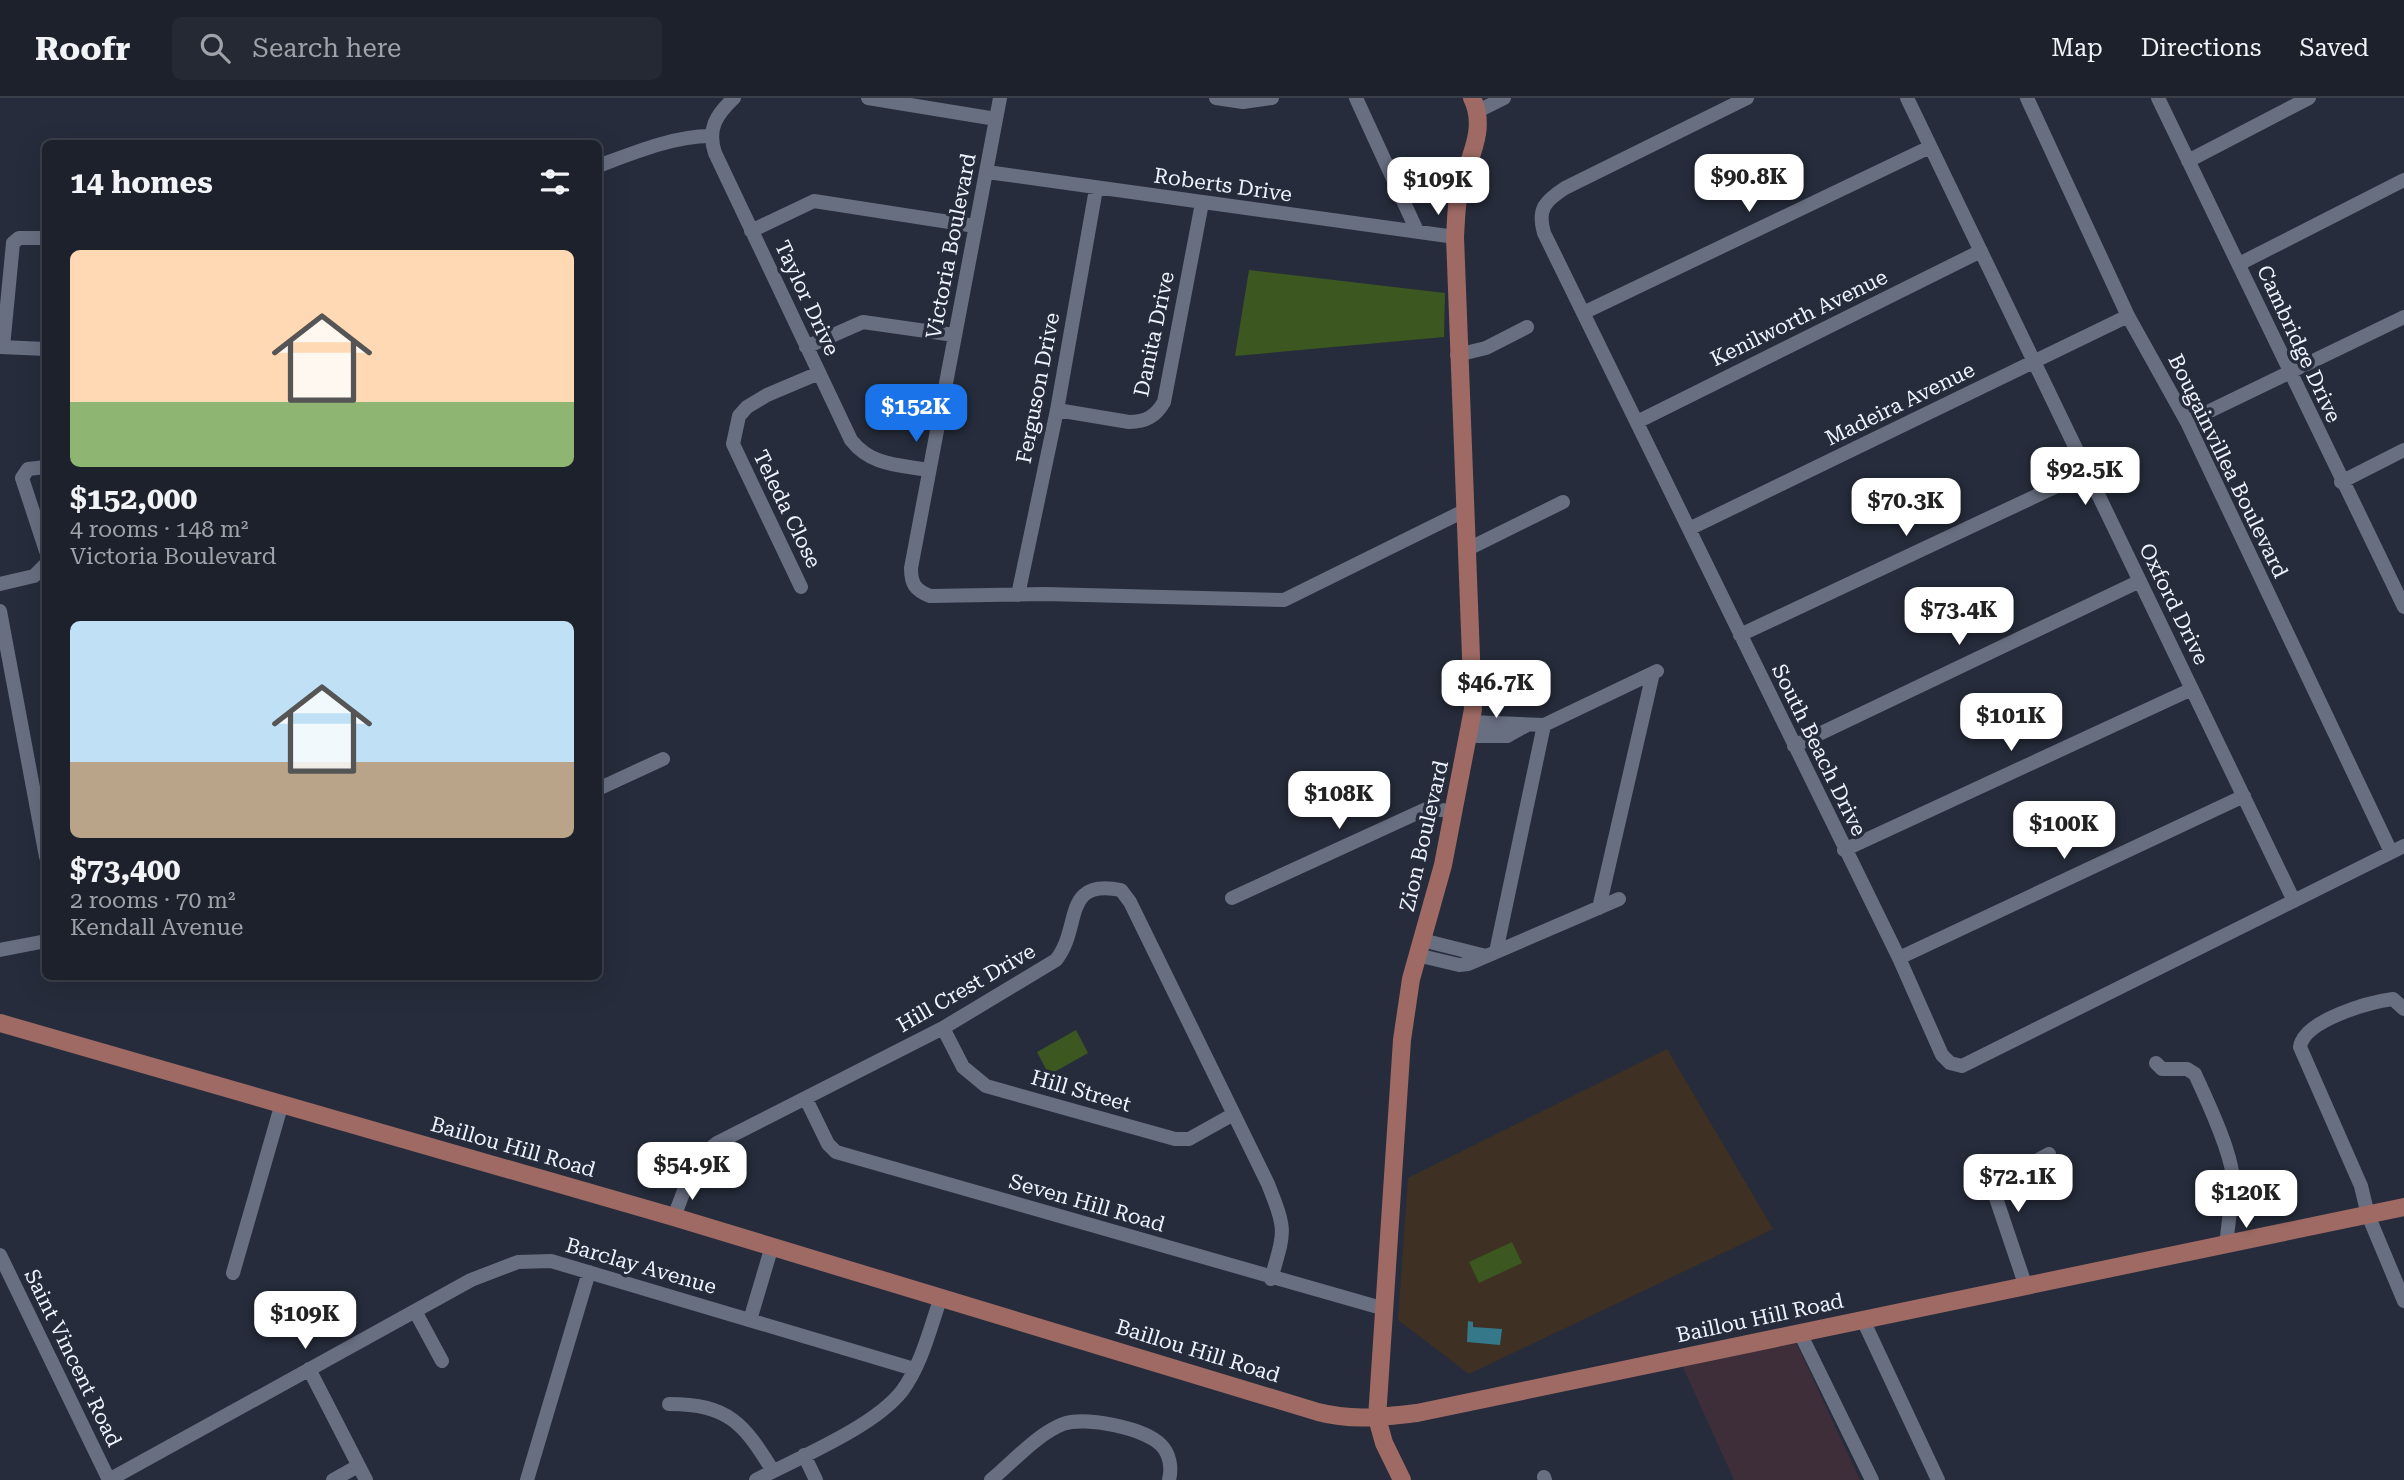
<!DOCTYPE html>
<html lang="en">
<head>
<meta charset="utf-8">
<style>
	body { margin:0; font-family:"Roboto Serif",serif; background:#252934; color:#f1f3f6; height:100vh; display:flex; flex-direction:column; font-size:26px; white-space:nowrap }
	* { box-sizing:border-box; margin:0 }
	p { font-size:23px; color:#a0a3a9 }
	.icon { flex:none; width:38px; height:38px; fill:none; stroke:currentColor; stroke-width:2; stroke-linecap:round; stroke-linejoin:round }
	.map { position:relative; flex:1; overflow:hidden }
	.panel { position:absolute; left:42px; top:42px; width:560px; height:840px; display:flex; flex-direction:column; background:#1c212c; border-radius:10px; box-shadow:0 7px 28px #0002,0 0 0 2px #3a3e48 }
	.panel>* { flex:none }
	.price { position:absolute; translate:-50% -60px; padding:0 16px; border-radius:14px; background:#fff; color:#222; font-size:23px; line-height:46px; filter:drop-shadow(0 2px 4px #0008) }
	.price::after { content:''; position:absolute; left:50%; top:42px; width:21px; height:16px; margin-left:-10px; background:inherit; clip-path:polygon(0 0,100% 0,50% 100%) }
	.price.on { background:#1a73e8; color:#fff }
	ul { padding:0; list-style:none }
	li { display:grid; align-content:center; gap:14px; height:371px; padding:0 28px }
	li span { display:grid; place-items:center; height:217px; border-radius:10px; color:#555 }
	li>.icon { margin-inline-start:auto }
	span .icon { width:126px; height:126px; fill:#fffc; stroke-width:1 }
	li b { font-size:30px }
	h2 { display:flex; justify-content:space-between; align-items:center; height:84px; padding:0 28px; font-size:30px }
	header { display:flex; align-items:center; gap:42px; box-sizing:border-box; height:98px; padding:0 35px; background:#1c212c; border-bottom:2px solid #3a3e48 }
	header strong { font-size:33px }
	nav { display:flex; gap:38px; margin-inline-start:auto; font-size:24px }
	.search { width:490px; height:63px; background:#252934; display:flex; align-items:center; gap:18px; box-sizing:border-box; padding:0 24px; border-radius:10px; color:#a0a3a9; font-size:26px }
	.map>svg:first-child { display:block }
	.industrial { fill:#3e2e39 }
	.education { fill:#3e3123 }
	.green { fill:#3d5720 }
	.water { fill:#34788a }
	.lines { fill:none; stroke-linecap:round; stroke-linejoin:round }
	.minor { stroke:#686f81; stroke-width:14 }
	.major { stroke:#9f6a64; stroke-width:18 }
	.labels { text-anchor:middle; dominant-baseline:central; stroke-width:7; stroke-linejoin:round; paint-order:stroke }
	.street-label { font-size:21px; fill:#eff3fe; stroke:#262c3b }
</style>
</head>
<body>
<header>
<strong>Roofr</strong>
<div class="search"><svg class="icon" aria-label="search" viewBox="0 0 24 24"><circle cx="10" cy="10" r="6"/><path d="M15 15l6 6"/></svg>Search here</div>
<nav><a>Map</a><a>Directions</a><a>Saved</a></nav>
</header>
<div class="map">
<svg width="2404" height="1382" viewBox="0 0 2404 1382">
	<rect width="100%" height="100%" fill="#262c3b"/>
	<path class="industrial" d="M1795,1242L1860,1382H1734L1681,1265Z"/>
	<path class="education" d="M1667,951L1773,1131L1469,1276L1398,1222L1408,1080Z"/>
	<path class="green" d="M1249,172L1445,195L1444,239L1235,258Z
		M1076,932L1088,955L1049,977L1037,954Z
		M1512,1144L1522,1165L1479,1185L1469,1164Z"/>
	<path class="water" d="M1468,1223L1473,1224V1229L1502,1231L1500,1247L1467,1244Z"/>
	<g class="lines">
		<path class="minor" d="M734,0C716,17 707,31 715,55L851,342C871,368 900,367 929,372
			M868,0L996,21
			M1000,0L911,470C911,486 915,492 930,498L1045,496L1284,502L1464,413
			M1216,0L1243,4L1272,0
			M1356,0L1417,133
			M1747,0L1565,90C1545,103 1537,111 1544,135L1899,860L1942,957L1950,965L1962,968L2404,748
			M1907,0L2294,803
			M2027,0L2128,218L2187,324L2391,754
			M2158,0L2404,509
			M1478,13L1504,0
			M2188,63L2309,0
			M598,68C633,55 674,38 710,38
			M987,74L1455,139
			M751,133L814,103L975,128
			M2239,166L2404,82
			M1583,215L1930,49
			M0,249L46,251
			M3,249L13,145L19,140H46
			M806,249L863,224L954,237
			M1457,257L1486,250L1527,229
			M1057,312L1129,324C1146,324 1156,318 1164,304L1202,105
			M1637,324L1981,153
			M2187,324L2404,219
			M46,369L28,371L22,380L46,453
			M2341,384L2404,352
			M1691,430L2128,218
			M1466,452L1563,404
			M0,486L34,478L46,466
			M801,489L733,346L739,318L747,309L767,297L819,275
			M1018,497L1057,312L1096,91
			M0,513L46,759
			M1740,537L2087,374
			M1471,624L1544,627L1657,573
			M1470,638H1507L1527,627
			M1794,648L2140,483
			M598,691L663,661
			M1844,752L2192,591
			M1232,800L1426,711L1455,713
			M1599,810L1653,575
			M1422,842L1486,858
			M0,852L46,843
			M1496,854L1544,627
			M1417,857L1459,867L1468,866L1619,801
			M1899,860L2244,698
			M2404,911L2393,901C2370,904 2304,922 2300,949L2361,1088L2368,1117L2404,1203
			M943,930L963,969L986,988L1175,1041H1189L1232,1017
			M2156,965L2162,971H2187L2195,976C2205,999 2245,1078 2230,1099C2227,1102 2224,1103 2222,1106L2230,1113
			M806,1001L828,1046L836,1054L1385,1211
			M674,1119L696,1061L717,1045L943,930L1056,862C1082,830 1061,780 1121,792L1130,804L1268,1086C1287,1134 1285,1132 1271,1181
			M2226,1147L2230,1113L2235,1106
			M0,1157L109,1382L471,1182L518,1164L551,1163L914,1271
			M233,1175L282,1005
			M2026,1189L1996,1100L2004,1080L2049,1056
			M415,1213L442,1263
			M750,1222L772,1148
			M1863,1222L1938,1382
			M1800,1235L1872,1382
			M309,1271L366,1382
			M669,1306C729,1306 744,1326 773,1373
			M804,1357L816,1382
			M1544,1379L1545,1382
			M333,1382L358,1368
			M527,1382L589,1174
			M756,1382C798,1360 874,1329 902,1293C922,1266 930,1230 941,1199
			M991,1382C1013,1364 1037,1336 1063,1326C1085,1318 1145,1330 1161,1347C1170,1356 1172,1370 1169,1382"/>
		<path class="major" d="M0,925L674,1119L1318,1314C1352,1323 1383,1319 1417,1315L2404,1109
			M1402,1382L1384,1345L1377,1320L1402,942L1411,881L1443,767L1473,611L1455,139C1456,124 1456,109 1459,95C1467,63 1488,32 1472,0"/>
	</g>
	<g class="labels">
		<g class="street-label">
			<text transform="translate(1223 87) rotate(8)">Roberts Drive</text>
			<text transform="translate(951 148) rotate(-79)">Victoria Boulevard</text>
			<text transform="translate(807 200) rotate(65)">Taylor Drive</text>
			<text transform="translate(1799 220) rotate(-26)">Kenilworth Avenue</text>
			<text transform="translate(1154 236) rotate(-78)">Danita Drive</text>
			<text transform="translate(2299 246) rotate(65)">Cambridge Drive</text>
			<text transform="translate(1038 290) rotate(-79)">Ferguson Drive</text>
			<text transform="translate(1900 306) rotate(-26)">Madeira Avenue</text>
			<text transform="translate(2228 368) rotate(64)">Bougainvillea Boulevard</text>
			<text transform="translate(787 411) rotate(64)">Teleda Close</text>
			<text transform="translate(2174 506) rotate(64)">Oxford Drive</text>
			<text transform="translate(1819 652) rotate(64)">South Beach Drive</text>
			<text transform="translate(1424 738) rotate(-77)">Zion Boulevard</text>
			<text transform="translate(966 890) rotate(-30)">Hill Crest Drive</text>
			<text transform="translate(1081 993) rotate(16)">Hill Street</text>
			<text transform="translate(513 1049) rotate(16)">Baillou Hill Road</text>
			<text transform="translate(1087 1105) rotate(16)">Seven Hill Road</text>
			<text transform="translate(641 1168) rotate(16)">Barclay Avenue</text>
			<text transform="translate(1760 1220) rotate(-12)">Baillou Hill Road</text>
			<text transform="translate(1198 1253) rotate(17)">Baillou Hill Road</text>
			<text transform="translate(73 1260) rotate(64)">Saint Vincent Road</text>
		</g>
	</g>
</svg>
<b class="price" style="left:1749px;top:116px">$90.8K</b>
<b class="price" style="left:1438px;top:119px">$109K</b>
<b class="price on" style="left:916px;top:346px">$152K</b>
<b class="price" style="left:2085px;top:409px">$92.5K</b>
<b class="price" style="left:1906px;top:440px">$70.3K</b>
<b class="price" style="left:1959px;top:549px">$73.4K</b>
<b class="price" style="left:1496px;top:622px">$46.7K</b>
<b class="price" style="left:2011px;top:655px">$101K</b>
<b class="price" style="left:1339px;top:733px">$108K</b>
<b class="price" style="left:2064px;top:763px">$100K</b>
<b class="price" style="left:692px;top:1104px">$54.9K</b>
<b class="price" style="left:2018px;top:1116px">$72.1K</b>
<b class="price" style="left:2246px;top:1132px">$120K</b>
<b class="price" style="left:305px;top:1253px">$109K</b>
<section class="panel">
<h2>14 homes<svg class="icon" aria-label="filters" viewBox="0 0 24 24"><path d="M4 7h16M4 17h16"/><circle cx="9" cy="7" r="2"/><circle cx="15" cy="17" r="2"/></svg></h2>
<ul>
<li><span style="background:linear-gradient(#ffd9b3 70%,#8fb573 0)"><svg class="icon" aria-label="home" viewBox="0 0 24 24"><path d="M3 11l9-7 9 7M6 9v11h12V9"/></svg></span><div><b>$152,000</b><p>4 rooms · 148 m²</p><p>Victoria Boulevard</p></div></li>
<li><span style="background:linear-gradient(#bfe0f5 65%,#b9a48a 0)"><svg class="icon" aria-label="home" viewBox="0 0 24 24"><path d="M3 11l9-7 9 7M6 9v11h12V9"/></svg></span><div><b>$73,400</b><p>2 rooms · 70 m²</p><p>Kendall Avenue</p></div></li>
</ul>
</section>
</div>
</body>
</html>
